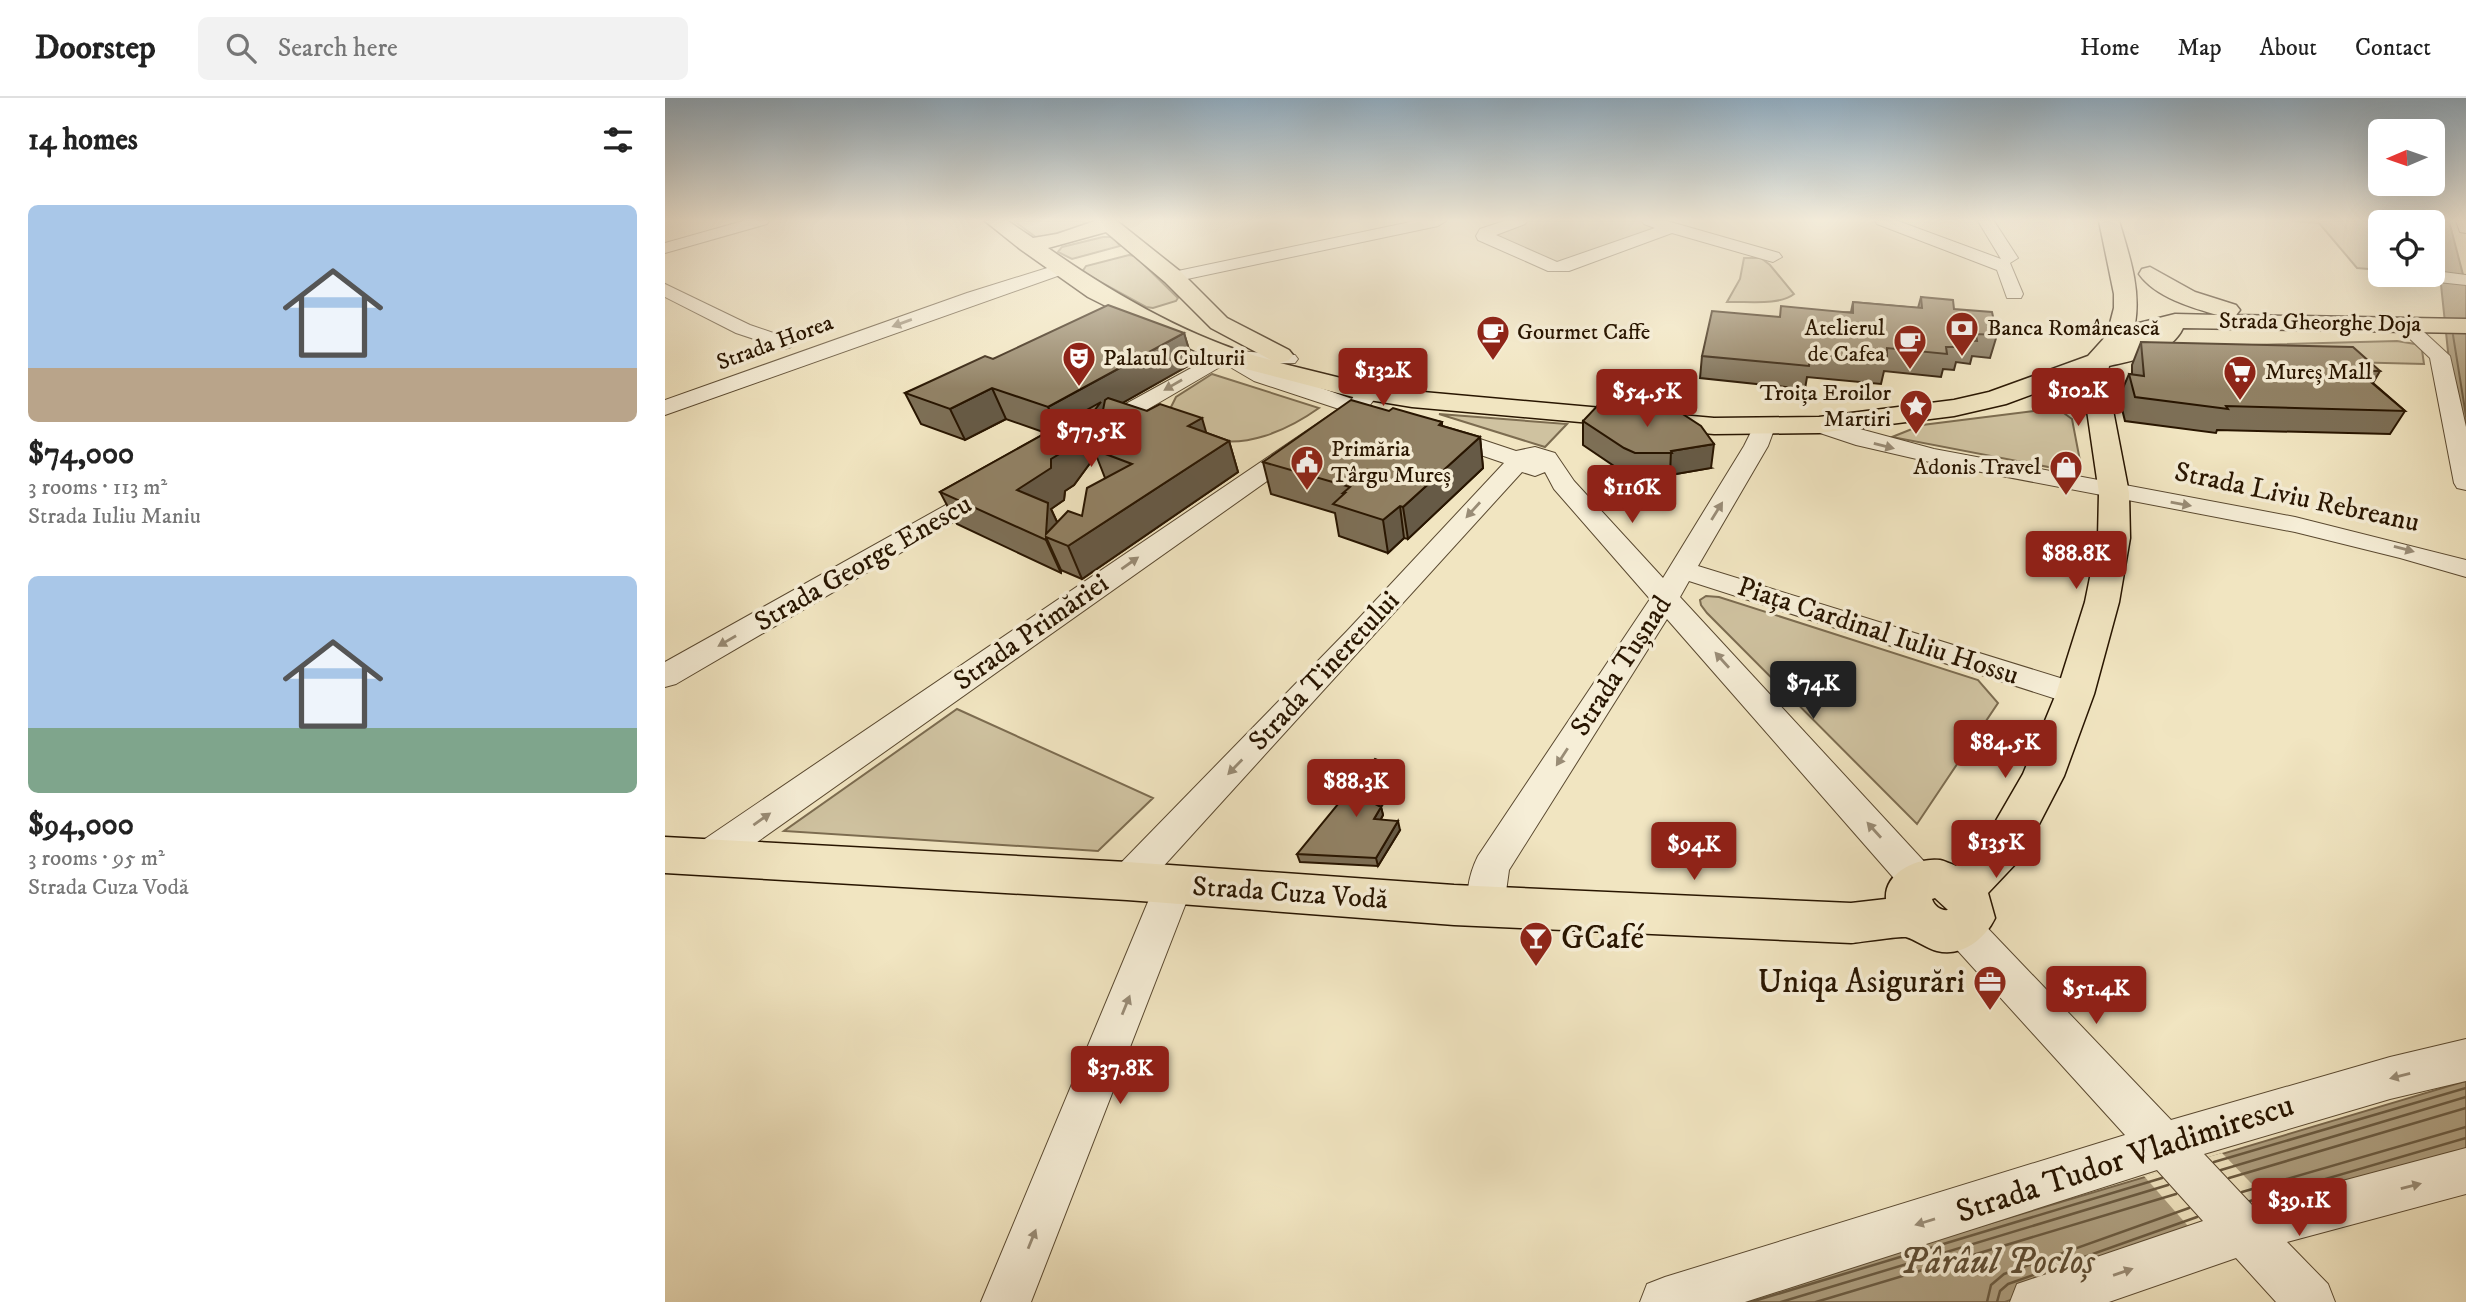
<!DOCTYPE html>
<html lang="en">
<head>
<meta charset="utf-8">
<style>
	body { margin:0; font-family:"IM FELL DW Pica",serif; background:#f2f2f2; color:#222; height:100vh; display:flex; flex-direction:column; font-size:26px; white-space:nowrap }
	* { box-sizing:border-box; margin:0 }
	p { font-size:23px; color:#767676 }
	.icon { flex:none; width:38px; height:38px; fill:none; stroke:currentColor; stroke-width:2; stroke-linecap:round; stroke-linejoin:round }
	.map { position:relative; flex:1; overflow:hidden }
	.details { display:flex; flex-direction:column; background:#fff; width:665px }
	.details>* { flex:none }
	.needle { width:46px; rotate:268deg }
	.tools { position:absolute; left:1703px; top:21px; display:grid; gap:14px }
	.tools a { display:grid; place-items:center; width:77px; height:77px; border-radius:10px; background:#fff; box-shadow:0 7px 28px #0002; font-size:35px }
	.price { position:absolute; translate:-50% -60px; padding:0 16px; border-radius:7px; background:#8f2418; color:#fff; font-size:23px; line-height:46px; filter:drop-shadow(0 2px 4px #0008) }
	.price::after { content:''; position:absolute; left:50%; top:42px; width:21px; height:16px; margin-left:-10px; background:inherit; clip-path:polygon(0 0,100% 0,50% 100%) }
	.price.on { background:#222; color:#fff }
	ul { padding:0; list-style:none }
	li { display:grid; align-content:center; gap:14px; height:371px; padding:0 28px }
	li span { display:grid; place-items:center; height:217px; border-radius:10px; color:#555 }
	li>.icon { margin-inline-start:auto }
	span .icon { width:126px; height:126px; fill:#fffc; stroke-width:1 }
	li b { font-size:30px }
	h2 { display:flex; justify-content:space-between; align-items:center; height:84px; padding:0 28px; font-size:30px }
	header { display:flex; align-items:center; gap:42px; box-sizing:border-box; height:98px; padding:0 35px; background:#fff; border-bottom:2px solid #e0e0e0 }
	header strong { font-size:33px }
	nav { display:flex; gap:38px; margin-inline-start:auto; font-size:24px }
	.search { width:490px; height:63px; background:#f2f2f2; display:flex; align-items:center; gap:18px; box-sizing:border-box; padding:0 24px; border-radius:10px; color:#767676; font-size:26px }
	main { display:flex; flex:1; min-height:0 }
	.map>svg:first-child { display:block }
	.green { fill:#cfc2a0; stroke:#7c6c50; stroke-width:2 }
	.water { fill:#ad9e7f; stroke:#78674c; stroke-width:2 }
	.pier { fill:#f1e5c1 }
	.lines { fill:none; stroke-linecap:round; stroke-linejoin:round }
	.shore-far1 { stroke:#6a5a40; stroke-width:2 }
	.shore { stroke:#6a5a40; stroke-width:2.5 }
	.minor-casing { stroke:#5a4930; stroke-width:2 }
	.major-casing { stroke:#281500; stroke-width:3 }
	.minor { fill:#f6eed7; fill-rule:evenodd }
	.major { fill:#f1e5c1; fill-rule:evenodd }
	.wall { fill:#7d6f56; stroke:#281500; stroke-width:2; fill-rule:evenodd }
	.shaded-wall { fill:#665a46; stroke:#281500; stroke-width:2 }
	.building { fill:#918164; stroke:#281500; stroke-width:2 }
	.oneway { fill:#998c76 }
	.labels { text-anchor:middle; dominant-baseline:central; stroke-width:7; stroke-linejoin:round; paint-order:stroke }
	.far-street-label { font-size:23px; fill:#281500; stroke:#f6eed7 }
	.far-poi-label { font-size:23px; fill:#281500; stroke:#f6eed7; text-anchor:start }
	.street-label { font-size:28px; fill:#281500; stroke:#f6eed7 }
	.near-poi-label { font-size:33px; fill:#281500; stroke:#f6eed7; text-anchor:start }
	.near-street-label { font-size:33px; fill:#281500; stroke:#f6eed7 }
	.near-water-label { font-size:37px; font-style:italic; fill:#5d4c33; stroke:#f6eed7 }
</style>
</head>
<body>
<header>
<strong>Doorstep</strong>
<div class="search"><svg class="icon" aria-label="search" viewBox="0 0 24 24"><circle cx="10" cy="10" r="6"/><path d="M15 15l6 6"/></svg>Search here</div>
<nav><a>Home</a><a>Map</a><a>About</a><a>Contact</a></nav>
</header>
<main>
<section class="details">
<h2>14 homes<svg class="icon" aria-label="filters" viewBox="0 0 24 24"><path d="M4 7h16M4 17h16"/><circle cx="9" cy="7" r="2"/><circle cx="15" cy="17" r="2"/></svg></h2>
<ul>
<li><span style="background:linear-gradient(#a9c7e8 75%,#b9a48a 0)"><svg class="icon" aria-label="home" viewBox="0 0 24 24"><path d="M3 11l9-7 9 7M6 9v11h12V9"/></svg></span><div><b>$74,000</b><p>3 rooms · 113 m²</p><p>Strada Iuliu Maniu</p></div></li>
<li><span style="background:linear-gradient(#a9c7e8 70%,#7fa58c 0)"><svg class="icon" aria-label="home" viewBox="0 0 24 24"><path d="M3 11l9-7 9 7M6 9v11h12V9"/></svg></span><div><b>$94,000</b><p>3 rooms · 95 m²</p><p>Strada Cuza Vodă</p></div></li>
</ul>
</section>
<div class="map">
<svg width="1801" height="1204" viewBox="0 0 1801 1204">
	<rect width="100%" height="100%" fill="#f1e5c1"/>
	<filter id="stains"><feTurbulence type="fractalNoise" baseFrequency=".00286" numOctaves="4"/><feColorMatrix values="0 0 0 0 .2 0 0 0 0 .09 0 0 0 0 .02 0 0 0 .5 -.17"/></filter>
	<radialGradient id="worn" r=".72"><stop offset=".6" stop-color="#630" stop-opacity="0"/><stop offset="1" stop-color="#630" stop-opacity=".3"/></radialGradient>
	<path class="green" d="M349,123H417L424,127L372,140Z
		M854,123H983L1005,130L898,169L821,135Z
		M1626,123H1724L1733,124H1715V172L1692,170L1654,125Z
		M438,139H448L455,148L407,161L393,154L397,149Z
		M464,157L470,158L513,200L511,203L488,210L481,209L417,174L421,168Z
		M1079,160H1096L1105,167L1129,196C1114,208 1081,203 1062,204L1075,181Z
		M1732,243L1750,246L1757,252L1759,266L1566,261L1515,249Z
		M547,276L654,310C623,332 578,353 539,339C527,335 514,319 505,311L511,299Z
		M1392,310L1407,321L1416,368L1404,373L1227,339L1257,327Z
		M774,316L902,326L880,349Z
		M1041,498L1054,499L1313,582L1333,605L1252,726L1042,515L1036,507L1035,502Z
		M292,611L488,700L433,753L119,733Z"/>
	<path class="water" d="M1762,123H1784L1801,188V352L1784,263L1775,177L1768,144V124Z
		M1801,983V1055L1498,1147L1340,1204H1062Z"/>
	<path class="pier" d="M1557,1055L1611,1111L1530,1136L1479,1078Z"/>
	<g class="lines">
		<path class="shore-far1" d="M1788,237L1801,318"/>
		<path class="shore" d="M1549,1064L1801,990
			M1556,1072L1801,999
			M1564,1080L1801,1010
			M1577,1094L1801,1029
			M1585,1103L1801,1040
			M1086,1204L1497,1080
			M1116,1204L1503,1087
			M1151,1204L1511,1096
			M1322,1204L1326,1187L1339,1176L1524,1110
			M1332,1204L1335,1193L1343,1186L1532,1119"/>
		<defs>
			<path id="minor" d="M78,123H104L102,126L0,155V145Z
				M750,123H781L773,128L508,184L499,179L508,174Z
				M839,123H862L860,126L831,137L892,164L990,130L979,126L977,123H1002L1114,155L1117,159L1108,164L1007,135L904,173H883L813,142L811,138L815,131Z
				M1210,123H1233L1336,161L1313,123H1329L1353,160L1345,165L1358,196L1356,200H1342L1332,172L1212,126Z
				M1740,123H1762L1763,124H1741Z
				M1791,123H1801V135L1795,134Z
				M1768,164L1774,165L1778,174L1801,177V187L1764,183L1761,177H1768Z
				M395,166L401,167L404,171L401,175L0,317V302L302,195Z
				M0,186L85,227L126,241L129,245L126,249L119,251L71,235L0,199Z
				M1752,232L1759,234L1785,258L1801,329V392L1792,390L1789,385L1765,260L1742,238L1745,234Z
				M559,252L630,257L633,261L630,265L589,266L687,301L689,298L684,278L687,273H703L711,299L705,307L715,314L712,319L704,321L694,318L54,771L41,775L28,771L23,760L28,749L674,311L589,283L560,266L442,335H426L423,330L426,325Z
				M1154,320L1269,351L1630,419L1801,462V479L1735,460L1630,434L1269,365L1191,347L1146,332L1143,327L1146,322Z
				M1099,322L1107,324L1110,329L1103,348L1033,468L1421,588L1426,596L1421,604L1410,607L1024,483L1015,499L1267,772L1273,783L1267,794L1254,799L1241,794L1002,521L844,772L839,808L833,819L820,824L807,819C798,802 804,776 813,758L985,501L889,391L880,374L870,378L857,374L475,794L462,799L449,794L443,783L449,772L682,533L839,365L769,341L765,336L769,331H785L851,353L870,349L890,355L909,383L998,480L1079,348L1091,324Z
				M322,387L331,389L334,394L331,399L11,586L0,589V564L313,389Z
				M509,771L522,776L528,787L366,1204H316L490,787L496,776Z
				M1298,814L1312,819L1506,1022L1725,959L1801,941V983L1725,1001L1539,1056L1587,1107L1801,1050V1096L1622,1144L1663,1186L1670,1204H1611L1571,1160L1444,1204H1345L1352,1186L1538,1123L1492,1072L1080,1204H975L982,1186L1000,1179L1460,1037L1284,843L1279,831L1284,819Z"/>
			<path id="major" d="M320,123H343L368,140L392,136L430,123H452L516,174L562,220L624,252L628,257L624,262L615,265L692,284L747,293L1049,320L1154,319L1289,302L1324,294L1423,258L1442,237L1449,210V196L1434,123H1454C1464,157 1476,190 1470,226L1510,216L1553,217C1527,210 1490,199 1474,176L1477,171L1485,169L1530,194L1571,207L1575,212L1571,217L1801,221V235L1518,230C1506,256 1470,262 1444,268L1442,281L1464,395L1465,440L1454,504L1429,596L1399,678L1357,759L1323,795L1330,820C1320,841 1297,859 1272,853C1261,850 1251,842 1241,839C1233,838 1197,844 1186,845L789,827L462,802L0,775V739L462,764L789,787L1186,805L1221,801C1219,775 1252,759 1275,762C1280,763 1286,766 1291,768L1325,733L1358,676L1391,596L1420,504L1433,440L1434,395L1417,278L1341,306L1289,318L1154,335L1049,336L747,309L692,300L550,263L423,199L355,151ZM441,134L500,184L546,230L606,262C527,242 449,196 383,150ZM1270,800L1283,812C1276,813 1269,808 1267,801Z"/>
		</defs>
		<use href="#minor" class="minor-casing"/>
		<use href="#major" class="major-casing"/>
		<use href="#minor" class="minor"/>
		<use href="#major" class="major"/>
	</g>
	<path class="wall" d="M1256,199L1289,211L1332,237L1325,260L1307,258L1305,266L1291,264L1289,272L1278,271L1276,279L1219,273L1216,286L1142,279L1140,291L1035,280L1037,258L1115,219L1186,214L1188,204L1253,210Z
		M519,235L528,265L457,305L564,343L573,374L417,481L396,472V475L292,426L275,394L381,335L341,321L300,342L256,326L240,295L328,261ZM431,357L440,380L417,418L392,424L386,411L399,402L400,393L409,387Z
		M1476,244L1715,273L1708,285L1740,313L1725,336L1552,332L1551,335L1460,323L1454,299L1464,276H1467V267Z
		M724,313L777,324V328L815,339L818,370L743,441L739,440L723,455L674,438L670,415L606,396L598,364Z
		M918,323L1046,370L1005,377V380L969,379L958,374L918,347Z
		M737,680L716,709L718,717L716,721L735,732L713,768L635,764L632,756Z"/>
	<path class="shaded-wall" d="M519,235L528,265L440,315L430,352L431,357L409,387L400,393L399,402L386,411L398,437L383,440L352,392L386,361L396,340L383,309Z
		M327,290L341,321L300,342L285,311Z
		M537,320L546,351L523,328Z
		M815,339L818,370L743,441L738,409Z
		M564,343L573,374L417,481L403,448Z
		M1049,346L1046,370L1005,377L1006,353Z
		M735,408L739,440L723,455L718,422Z
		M381,439L396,472V475L381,442Z
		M735,672L737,680L712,714L710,706Z
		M716,709L718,717L711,730L709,721Z
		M733,723L735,732L713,768L711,760Z"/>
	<path class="building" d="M1256,199L1288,202L1289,211L1327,214L1332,237L1311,236L1312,243L1294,242L1295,249H1281L1282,256L1222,250V263L1145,256L1144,268L1037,258L1047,213L1115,219L1116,208L1188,215V204L1257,210Z
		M443,207L519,235L383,309L327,290L285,311L240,295L320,258L328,261Z
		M1476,244L1688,249L1715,273H1693L1740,313L1561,308L1563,311L1470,299L1464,276L1479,278Z
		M443,300L482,313L495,306L537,320L523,328L564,343L403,448L381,439V442L275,394L436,304L396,355L386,361V370L352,392L383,405L381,436L403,413L417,418L422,390L467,366L430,352L440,302Z
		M686,302L724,313L728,310L752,317L777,324L774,327L815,339L738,409L735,408L718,422L668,406L680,395H678L685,389L598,364Z
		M935,305L1013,313L1036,328L1049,346L1006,353L1007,355H970L959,350L918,323Z
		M710,661L735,672L710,706L716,709L709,721L733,723L711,760L632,756Z"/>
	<defs><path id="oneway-solid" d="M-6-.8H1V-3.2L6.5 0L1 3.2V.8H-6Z" transform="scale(1.75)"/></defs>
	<g class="oneway">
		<use href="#oneway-solid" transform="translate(237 225) rotate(160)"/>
		<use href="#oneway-solid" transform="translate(508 287) rotate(150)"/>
		<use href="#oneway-solid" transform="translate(1219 348) rotate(14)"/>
		<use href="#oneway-solid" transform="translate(1516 406) rotate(10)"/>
		<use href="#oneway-solid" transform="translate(808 412) rotate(132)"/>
		<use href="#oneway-solid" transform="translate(1052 413) rotate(-58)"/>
		<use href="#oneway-solid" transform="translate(1739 451) rotate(15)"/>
		<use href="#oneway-solid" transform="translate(465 465) rotate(-35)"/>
		<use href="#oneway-solid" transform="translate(62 543) rotate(150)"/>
		<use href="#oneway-solid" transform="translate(1057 562) rotate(-132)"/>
		<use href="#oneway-solid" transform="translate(897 659) rotate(123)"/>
		<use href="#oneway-solid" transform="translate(570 669) rotate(134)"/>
		<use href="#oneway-solid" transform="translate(97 721) rotate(-35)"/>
		<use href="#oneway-solid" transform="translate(1209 732) rotate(-132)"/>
		<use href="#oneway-solid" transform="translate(461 907) rotate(-68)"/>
		<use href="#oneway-solid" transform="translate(1735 978) rotate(166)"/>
		<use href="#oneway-solid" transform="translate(1746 1088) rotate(-14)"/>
		<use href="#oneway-solid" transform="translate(1260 1124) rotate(163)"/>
		<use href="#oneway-solid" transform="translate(367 1141) rotate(-68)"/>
		<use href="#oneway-solid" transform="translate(1458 1174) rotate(-19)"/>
	</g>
	<linearGradient id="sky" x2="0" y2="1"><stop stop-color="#90abbe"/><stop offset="0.42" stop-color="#f9f3e3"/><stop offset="1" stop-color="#f9f3e3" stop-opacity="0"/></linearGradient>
	<rect width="1801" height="291" fill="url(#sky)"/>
	<defs>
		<symbol id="bank-pin" viewBox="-11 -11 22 30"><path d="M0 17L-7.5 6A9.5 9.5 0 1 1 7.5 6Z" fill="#8f2418" stroke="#f6eed7"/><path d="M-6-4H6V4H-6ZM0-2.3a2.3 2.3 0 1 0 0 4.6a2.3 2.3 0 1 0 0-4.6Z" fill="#fff"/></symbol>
		<symbol id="cafe-pin" viewBox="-11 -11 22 30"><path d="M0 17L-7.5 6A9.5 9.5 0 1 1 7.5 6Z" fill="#8f2418" stroke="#f6eed7"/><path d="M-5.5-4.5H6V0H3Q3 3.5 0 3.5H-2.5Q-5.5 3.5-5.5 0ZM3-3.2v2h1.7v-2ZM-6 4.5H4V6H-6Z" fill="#fff"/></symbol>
		<symbol id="theatre-pin" viewBox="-11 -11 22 30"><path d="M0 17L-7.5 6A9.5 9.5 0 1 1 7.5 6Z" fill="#8f2418" stroke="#f6eed7"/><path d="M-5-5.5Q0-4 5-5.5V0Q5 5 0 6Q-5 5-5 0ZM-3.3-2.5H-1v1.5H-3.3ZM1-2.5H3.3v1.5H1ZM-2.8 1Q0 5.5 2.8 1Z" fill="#fff"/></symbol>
		<symbol id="supermarket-pin" viewBox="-11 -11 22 30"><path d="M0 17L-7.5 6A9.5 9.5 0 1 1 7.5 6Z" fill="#8f2418" stroke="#f6eed7"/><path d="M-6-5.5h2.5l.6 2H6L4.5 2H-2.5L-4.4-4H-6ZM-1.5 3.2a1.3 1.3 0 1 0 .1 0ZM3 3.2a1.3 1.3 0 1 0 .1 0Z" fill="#fff"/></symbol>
		<symbol id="sight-pin" viewBox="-11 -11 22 30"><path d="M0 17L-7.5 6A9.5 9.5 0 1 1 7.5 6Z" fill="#8f2418" stroke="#f6eed7"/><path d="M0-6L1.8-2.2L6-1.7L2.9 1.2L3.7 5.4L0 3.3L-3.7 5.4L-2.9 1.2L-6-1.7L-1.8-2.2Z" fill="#fff"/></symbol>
		<symbol id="civic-pin" viewBox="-11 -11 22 30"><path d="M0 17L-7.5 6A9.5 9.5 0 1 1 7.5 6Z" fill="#8f2418" stroke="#f6eed7"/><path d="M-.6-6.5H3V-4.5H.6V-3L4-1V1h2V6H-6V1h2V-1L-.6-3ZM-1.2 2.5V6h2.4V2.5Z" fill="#fff"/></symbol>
		<symbol id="shop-pin" viewBox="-11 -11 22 30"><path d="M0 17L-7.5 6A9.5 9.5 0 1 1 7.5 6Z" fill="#8f2418" stroke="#f6eed7"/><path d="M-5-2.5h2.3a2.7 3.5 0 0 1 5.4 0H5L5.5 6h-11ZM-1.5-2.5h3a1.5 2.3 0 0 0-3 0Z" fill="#fff"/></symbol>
		<symbol id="bar-pin" viewBox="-11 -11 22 30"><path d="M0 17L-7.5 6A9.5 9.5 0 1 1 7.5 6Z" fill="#8f2418" stroke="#f6eed7"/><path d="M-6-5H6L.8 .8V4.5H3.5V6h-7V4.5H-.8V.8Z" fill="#fff"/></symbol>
		<symbol id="office-pin" viewBox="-11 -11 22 30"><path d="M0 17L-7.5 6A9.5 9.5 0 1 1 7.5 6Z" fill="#8f2418" stroke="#f6eed7"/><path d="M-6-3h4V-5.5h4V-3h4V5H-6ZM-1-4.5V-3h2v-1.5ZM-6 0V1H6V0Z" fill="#fff"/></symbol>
	</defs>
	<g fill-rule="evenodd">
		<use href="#bank-pin" x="1278" y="211" width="38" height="52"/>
		<use href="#cafe-pin" x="809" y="215" width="38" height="52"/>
		<use href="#cafe-pin" x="1226" y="224" width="38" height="52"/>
		<use href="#theatre-pin" x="395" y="241" width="38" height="52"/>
		<use href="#supermarket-pin" x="1556" y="255" width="38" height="52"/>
		<use href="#sight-pin" x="1232" y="289" width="38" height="52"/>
		<use href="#civic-pin" x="623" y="345" width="38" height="52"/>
		<use href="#shop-pin" x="1382" y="350" width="38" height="52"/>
		<use href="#bar-pin" x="852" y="821" width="38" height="52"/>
		<use href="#office-pin" x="1306" y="865" width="38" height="52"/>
	</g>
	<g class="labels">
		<g class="far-street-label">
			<text transform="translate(1655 225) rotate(1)">Strada Gheorghe Doja</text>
			<text transform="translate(110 245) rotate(-20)">Strada Horea</text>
		</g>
		<g class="far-poi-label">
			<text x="1220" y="230" text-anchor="end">Atelierul<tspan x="1220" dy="26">de Cafea</tspan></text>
			<text x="1322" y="230">Banca Românească</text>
			<text x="852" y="234">Gourmet Caffe</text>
			<text x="438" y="260">Palatul Culturii</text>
			<text x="1600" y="274">Mureș Mall</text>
			<text x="1226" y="295" text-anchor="end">Troița Eroilor<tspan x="1226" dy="26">Martiri</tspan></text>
			<text x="666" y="351">Primăria<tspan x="666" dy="26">Târgu Mureș</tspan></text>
			<text x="1376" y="369" text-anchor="end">Adonis Travel</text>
		</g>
		<g class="street-label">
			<text transform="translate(1632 399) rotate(12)">Strada Liviu Rebreanu</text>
			<text transform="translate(198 465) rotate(-30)">Strada George Enescu</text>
			<text transform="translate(1213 533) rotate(18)">Piața Cardinal Iuliu Hossu</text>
			<text transform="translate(366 534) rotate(-35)">Strada Primăriei</text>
			<text transform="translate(956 568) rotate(-57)">Strada Tușnad</text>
			<text transform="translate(659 573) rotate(-47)">Strada Tineretului</text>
			<text transform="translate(625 795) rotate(4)">Strada Cuza Vodă</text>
		</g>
		<g class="near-poi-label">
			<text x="896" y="840">GCafé</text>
			<text x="1300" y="884" text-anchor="end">Uniqa Asigurări</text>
		</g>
		<g class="near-street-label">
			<text transform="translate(1460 1061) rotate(-18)">Strada Tudor Vladimirescu</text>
		</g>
		<g class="near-water-label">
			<text x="1332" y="1164">Pârâul Pocloș</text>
		</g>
	</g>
	<rect width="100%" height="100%" filter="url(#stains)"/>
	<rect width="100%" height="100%" fill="url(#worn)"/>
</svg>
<div class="tools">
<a><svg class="needle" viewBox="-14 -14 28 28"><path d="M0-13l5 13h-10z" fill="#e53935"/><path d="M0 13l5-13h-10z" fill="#767676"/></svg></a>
<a><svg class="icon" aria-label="locate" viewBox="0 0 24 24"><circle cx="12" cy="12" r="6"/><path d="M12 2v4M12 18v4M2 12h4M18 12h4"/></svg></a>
</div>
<b class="price" style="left:718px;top:310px">$132K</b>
<b class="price" style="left:1413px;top:330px">$102K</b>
<b class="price" style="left:982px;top:331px">$54.5K</b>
<b class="price" style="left:426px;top:371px">$77.5K</b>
<b class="price" style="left:967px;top:427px">$116K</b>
<b class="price" style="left:1411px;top:493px">$88.8K</b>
<b class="price on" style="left:1148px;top:623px">$74K</b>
<b class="price" style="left:1340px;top:682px">$84.5K</b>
<b class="price" style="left:691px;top:721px">$88.3K</b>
<b class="price" style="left:1331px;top:782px">$135K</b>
<b class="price" style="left:1029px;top:784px">$94K</b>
<b class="price" style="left:1431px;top:928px">$51.4K</b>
<b class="price" style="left:455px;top:1008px">$37.8K</b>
<b class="price" style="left:1634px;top:1140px">$39.1K</b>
</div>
</main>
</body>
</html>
